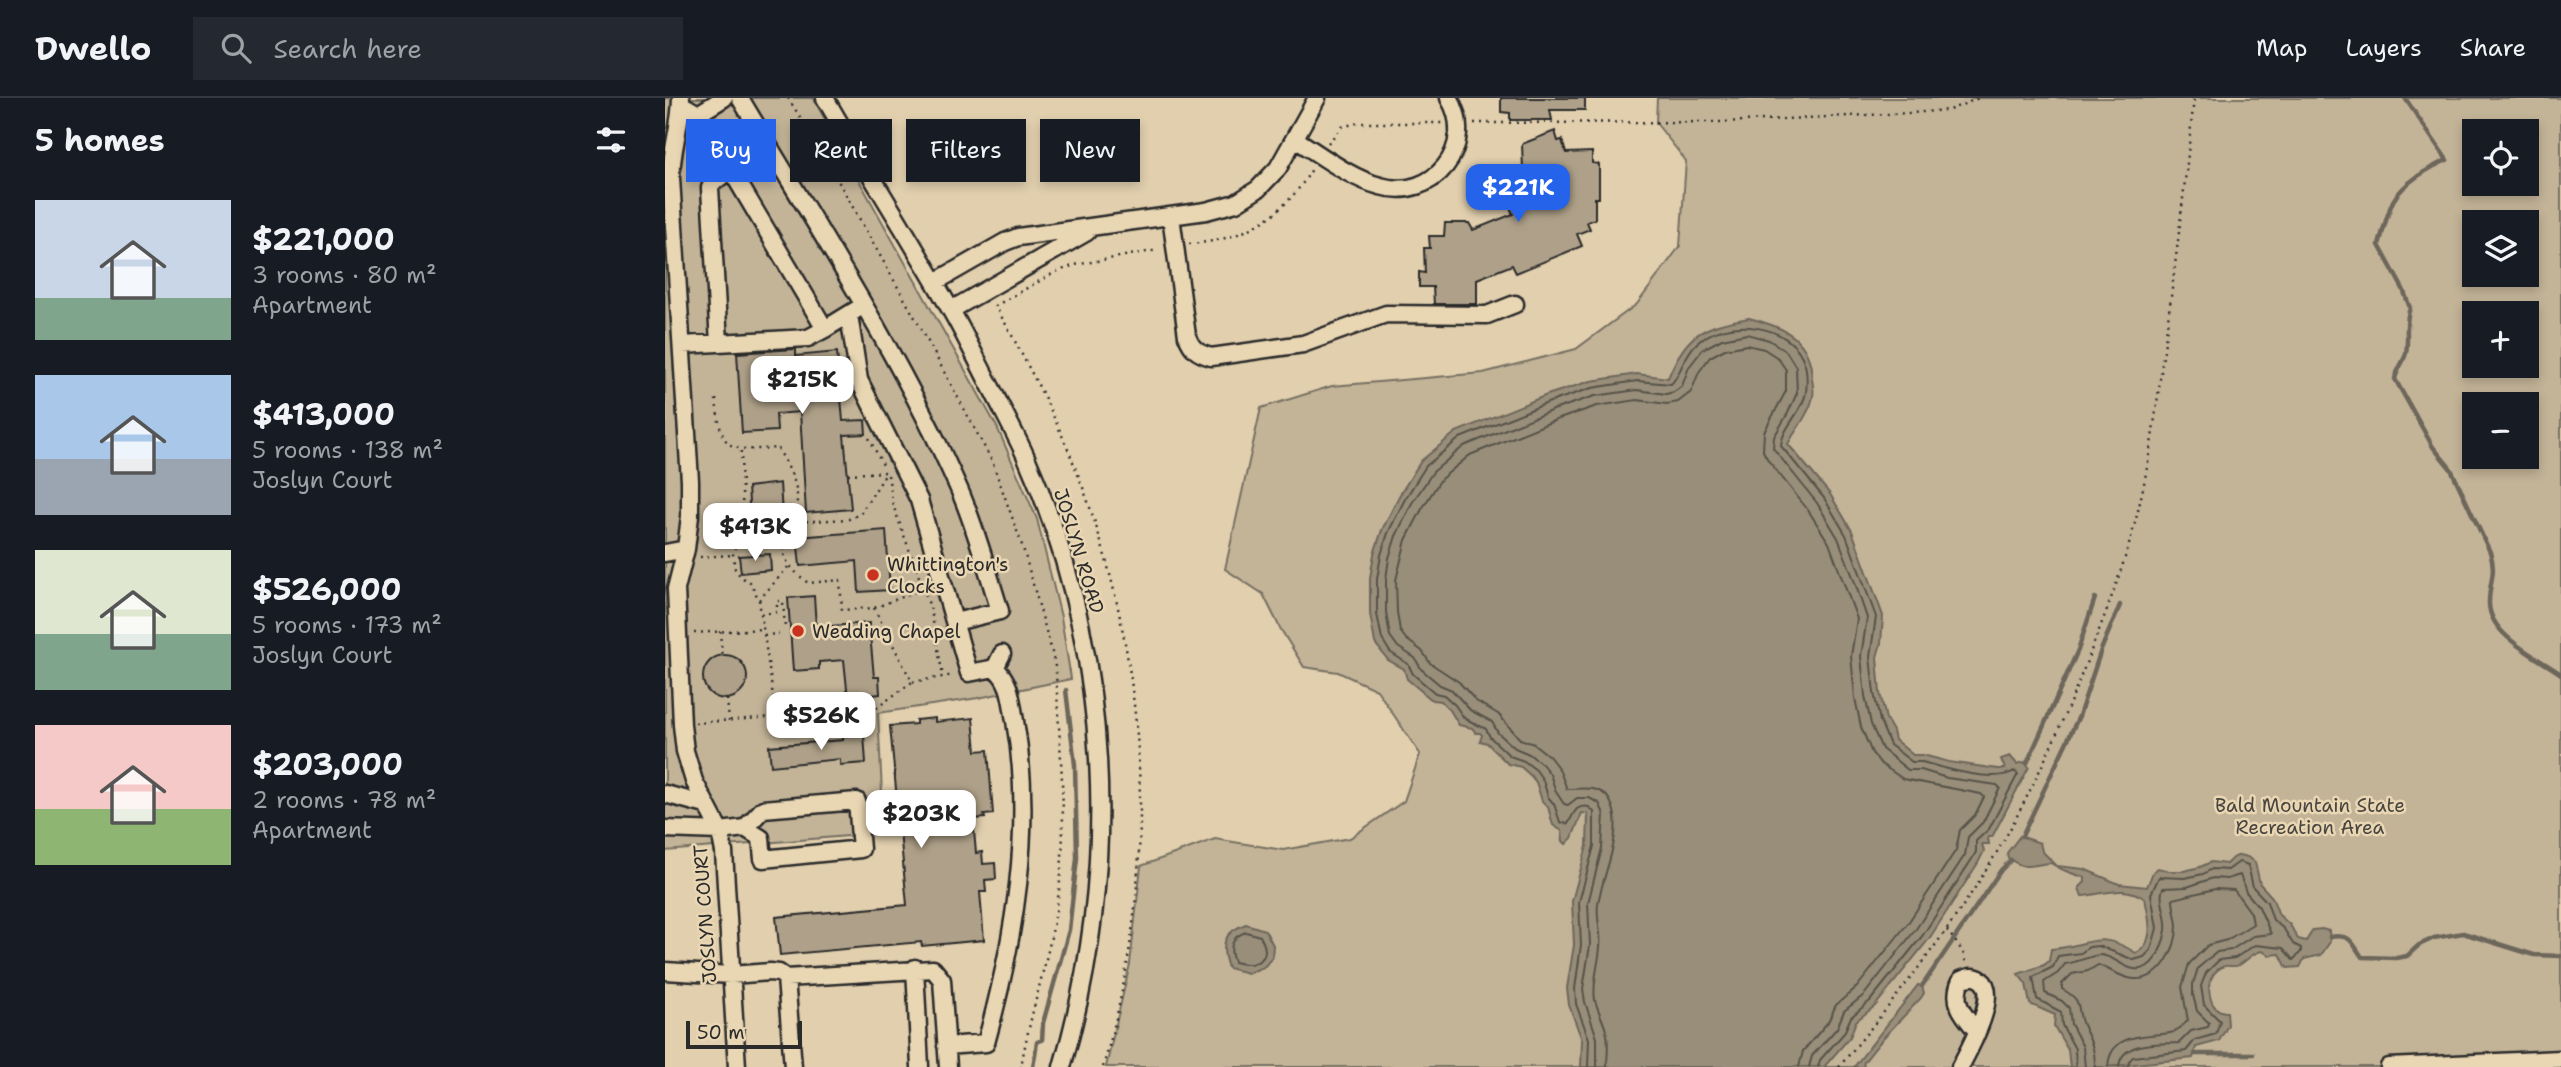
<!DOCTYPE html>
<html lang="en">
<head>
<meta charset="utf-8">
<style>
	body { margin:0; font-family:"Shantell Sans",sans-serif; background:#242831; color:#f1f3f6; height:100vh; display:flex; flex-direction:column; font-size:26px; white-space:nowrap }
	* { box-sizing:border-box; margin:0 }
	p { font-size:23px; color:#9ea1a6 }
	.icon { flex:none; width:38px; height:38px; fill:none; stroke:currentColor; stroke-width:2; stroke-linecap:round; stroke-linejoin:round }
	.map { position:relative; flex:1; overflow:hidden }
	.drawer { display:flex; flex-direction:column; background:#171b24; width:665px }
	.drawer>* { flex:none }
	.top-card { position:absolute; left:21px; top:21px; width:665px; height:63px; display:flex; gap:14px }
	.tools { position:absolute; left:1797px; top:21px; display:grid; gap:14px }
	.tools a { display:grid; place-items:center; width:77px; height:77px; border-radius:0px; background:#171b24; box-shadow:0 4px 10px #0003; font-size:35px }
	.scale { position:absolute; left:21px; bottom:18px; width:116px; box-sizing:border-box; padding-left:7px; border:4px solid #2b2b2b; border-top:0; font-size:19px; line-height:24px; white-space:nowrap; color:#2b2b2b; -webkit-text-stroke:5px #e9d6b3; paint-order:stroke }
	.price { position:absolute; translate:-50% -60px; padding:0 16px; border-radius:14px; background:#fff; color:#222; font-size:23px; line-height:46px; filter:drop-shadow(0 2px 4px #0008) }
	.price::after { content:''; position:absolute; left:50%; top:42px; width:21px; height:16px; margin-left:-10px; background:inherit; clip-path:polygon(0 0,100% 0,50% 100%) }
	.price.selected { background:#2563eb; color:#fff }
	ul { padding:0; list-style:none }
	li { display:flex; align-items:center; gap:21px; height:175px; padding:0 35px }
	li span { display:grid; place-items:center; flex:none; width:196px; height:140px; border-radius:0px; color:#555 }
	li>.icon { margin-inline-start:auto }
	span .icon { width:84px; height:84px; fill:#fffc; stroke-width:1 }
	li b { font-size:30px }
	h2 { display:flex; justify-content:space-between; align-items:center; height:84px; padding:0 35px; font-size:30px }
	.pill { padding:0 24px; border-radius:0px; background:#171b24; box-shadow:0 4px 10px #0003; font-size:24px; line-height:63px }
	.pill.selected { background:#2563eb; color:#fff }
	header { display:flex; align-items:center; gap:42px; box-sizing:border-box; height:98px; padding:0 35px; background:#171b24; border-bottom:2px solid #363941 }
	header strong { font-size:33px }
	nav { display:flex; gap:38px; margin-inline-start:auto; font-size:24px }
	.search { width:490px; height:63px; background:#242831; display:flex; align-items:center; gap:18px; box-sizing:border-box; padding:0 24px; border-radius:0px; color:#9ea1a6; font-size:26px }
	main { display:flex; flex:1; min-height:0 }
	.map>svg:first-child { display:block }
	.green { fill:#c3b498; stroke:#777062; stroke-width:2; fill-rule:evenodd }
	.water { fill:#998e79; stroke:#6d665a; stroke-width:2 }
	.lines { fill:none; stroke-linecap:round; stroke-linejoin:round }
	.shore { stroke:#57534a; stroke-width:2 }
	.stream { stroke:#6d665a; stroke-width:4.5 }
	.building { fill:#afa189; stroke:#2b2b2b; stroke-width:2 }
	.minor-casing { stroke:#2b2b2b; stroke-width:21 }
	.path { stroke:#2b2b2b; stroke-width:2.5; stroke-dasharray:2 5; stroke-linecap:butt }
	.minor { stroke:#e9d6b3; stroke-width:16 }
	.poi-dot { fill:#c8321e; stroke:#e9d6b3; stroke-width:2.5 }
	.labels { text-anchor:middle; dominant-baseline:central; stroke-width:5; stroke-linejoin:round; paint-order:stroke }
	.street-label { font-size:19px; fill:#2b2b2b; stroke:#e9d6b3 }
	.poi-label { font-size:19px; fill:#2b2b2b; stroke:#e9d6b3; text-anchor:start }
	.park-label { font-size:19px; fill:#494641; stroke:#e9d6b3 }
</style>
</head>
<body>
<header>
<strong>Dwello</strong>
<div class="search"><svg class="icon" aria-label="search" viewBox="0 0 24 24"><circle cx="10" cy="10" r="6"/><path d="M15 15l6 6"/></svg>Search here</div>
<nav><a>Map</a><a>Layers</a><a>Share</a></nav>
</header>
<main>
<section class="drawer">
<h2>5 homes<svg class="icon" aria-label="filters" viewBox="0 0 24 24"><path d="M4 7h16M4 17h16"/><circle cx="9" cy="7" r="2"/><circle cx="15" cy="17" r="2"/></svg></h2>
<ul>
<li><span style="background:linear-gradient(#c9d6e8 70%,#7fa58c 0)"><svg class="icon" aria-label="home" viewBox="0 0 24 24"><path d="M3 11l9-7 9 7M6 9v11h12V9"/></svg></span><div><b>$221,000</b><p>3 rooms · 80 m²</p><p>Apartment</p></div></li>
<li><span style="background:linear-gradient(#a9c7e8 60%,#9aa5b1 0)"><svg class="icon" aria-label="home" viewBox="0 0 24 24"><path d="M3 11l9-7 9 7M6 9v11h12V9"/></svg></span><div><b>$413,000</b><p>5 rooms · 138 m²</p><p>Joslyn Court</p></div></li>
<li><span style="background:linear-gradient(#dfe7d0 60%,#7fa58c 0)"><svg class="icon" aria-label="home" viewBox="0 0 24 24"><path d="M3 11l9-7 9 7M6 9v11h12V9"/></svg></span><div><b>$526,000</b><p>5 rooms · 173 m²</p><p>Joslyn Court</p></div></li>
<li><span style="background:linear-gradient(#f6c9c9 60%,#8fb573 0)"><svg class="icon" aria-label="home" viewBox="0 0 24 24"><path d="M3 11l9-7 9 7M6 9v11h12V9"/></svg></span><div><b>$203,000</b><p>2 rooms · 78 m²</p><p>Apartment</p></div></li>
</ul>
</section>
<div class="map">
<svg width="1896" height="969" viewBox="0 0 1896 969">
	<rect width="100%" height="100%" fill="#e1cfae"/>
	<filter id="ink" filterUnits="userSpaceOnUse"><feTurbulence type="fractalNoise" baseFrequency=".0143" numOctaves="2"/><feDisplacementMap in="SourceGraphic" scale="14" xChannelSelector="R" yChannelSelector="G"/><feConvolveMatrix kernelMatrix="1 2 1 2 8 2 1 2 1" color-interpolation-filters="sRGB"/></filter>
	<g filter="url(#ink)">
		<path class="green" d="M0,0H148L332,329L372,421L396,519L406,581L313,600L213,615L219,735L0,753Z
			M992,0H1896V969H441L465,866L476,768L550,741L618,752L685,740L739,703L755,656L712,592L673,574L639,569L615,530L598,496L560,471L596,310L667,288L818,275L911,251L972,206L1015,148L1021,63L991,25ZM1810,33H1862V86H1810ZM1810,124H1862V177H1810ZM1810,215H1862V268H1810ZM1810,306H1862V359H1810Z"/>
		<path class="water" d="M1084,220C1119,229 1146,240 1147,281C1148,286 1149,293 1148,298C1145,315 1131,331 1123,346L1165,396L1187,433L1218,518L1216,545L1212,559L1215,595L1221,621L1228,633L1230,642L1248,657H1258L1284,664L1333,671H1340L1336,661L1345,658L1352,666L1359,664L1364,669L1327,739H1323L1324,746H1317L1319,753L1313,765L1264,841L1210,908L1191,923L1185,939L1159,969H916L917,942L904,907L902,890L909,847L907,803L922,748L923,716L917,715L907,740L901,746L898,743L897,733L888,727L883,709L877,703L871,684L866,678L856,669L843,666L822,645L815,643L817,637L815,635H811L807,630L794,627L785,612L776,603L767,602L742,581L739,571L723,562L710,545L705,516V480L709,456L717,432L734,398L756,363L791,334L882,297L926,283L972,276L1003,280C1021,235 1038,228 1084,220Z
			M1355,738L1375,745L1377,753L1392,768L1419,771L1454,786L1482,789L1488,774L1493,770L1504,773H1519L1535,769L1546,764L1561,766C1571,756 1578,754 1590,764L1595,786L1607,799L1614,817L1625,827L1633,841L1641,843L1648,832L1657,831L1664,833L1665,844L1656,857L1639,861L1635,869L1622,870L1615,856L1604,857L1597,853C1586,855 1582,863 1574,867C1569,870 1562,866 1557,869C1544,876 1542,889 1546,902C1548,909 1554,914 1562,914L1563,927L1554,943L1531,949L1528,960L1440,969H1405L1403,952L1389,928L1390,917L1365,906L1361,886L1353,876L1379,867L1384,863L1386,851C1424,849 1432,830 1471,855C1491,845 1484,819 1480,801C1460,786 1440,796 1417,798L1414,790L1420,784V779C1409,777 1394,771 1386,765C1365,766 1363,774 1343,760L1342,755Z
			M581,826L600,832L608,847L607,860L599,869L583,875L563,870C555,847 558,834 581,826Z
			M1253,887L1257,888L1259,895L1256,900L1219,939L1199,964L1198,969H1189Z"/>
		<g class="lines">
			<path class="shore" d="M581,834L595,838C609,862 590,870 569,864C563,850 567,838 581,834Z
				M923,969L924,941L911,906L910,891L916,847L914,804L929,748V714L924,709C910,706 909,716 903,726L895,724L889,706L883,699L878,682L871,672L859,663L845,658L825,639L821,631L799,620L790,607L779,597L770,595L748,576L743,566L725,554L717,541L712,516V481L716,457L723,435L740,401L761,368L795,340L885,304L927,290L972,283L1006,286C1015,278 1019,257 1031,246C1059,218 1129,224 1140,267C1142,274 1142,287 1141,294C1138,314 1117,329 1116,348L1159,400L1181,437L1211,519L1205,559L1209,595L1215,623L1225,647L1247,664H1257C1278,670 1331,686 1349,673L1353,676L1324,731L1311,743V754L1307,761L1258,837L1205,903L1186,919L1179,935L1155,962L1153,969
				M932,969V940L920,904L918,891L925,847L923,805L937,750L939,716L934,705L924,700H912L903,707L899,706L891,694L885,676L877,666L864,656L850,650L833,635L827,624L805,612L787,592L775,587L756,571L750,560L733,549L725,538L721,514V481L724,460L731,438L747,405L768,374L799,348L888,312L930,298L972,292L1001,296L1009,294L1017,288L1024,269L1038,251L1057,241L1082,236L1104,242L1121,253L1131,269L1132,295L1123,315L1109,339L1108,350L1152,405L1173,440L1188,479L1202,520L1196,558L1200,598L1206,626L1217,651L1243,672H1256L1282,680L1332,687L1335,690L1318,724L1303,739L1300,757L1251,831L1199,897L1179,913L1172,930L1147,958L1144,969
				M942,969C942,958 944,947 942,937C940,925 933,914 930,902C927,885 934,866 935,849C937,835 931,821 933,806C937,778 959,736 947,707C939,686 919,691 902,691L894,671L884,658L869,646L855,641L833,616L811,603L794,584L765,565L757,553L741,541L735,533L732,514L731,482L741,442L757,411L776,381L805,357L891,322L932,308L972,302L1002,306L1013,304L1026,294L1034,274L1045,259L1060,251L1082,247L1099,251L1113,260L1121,272V293L1099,334L1098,353L1103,362L1143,412L1164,445L1192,521L1186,558L1190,600L1196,629L1207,655L1216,666L1238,681L1316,696L1319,699L1310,717L1295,732L1291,752L1243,825L1192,889L1171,907L1163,924L1138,953L1134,969
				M1411,969L1410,951L1397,927L1396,914L1372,901L1368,879L1388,869L1393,858L1416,855L1424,849L1434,848L1469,862L1479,859L1486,852L1492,830L1486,796L1494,779L1520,780L1538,776L1547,771L1563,772L1574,764L1583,767L1588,789L1602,804L1608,822L1619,831L1628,846L1636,850V854L1628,862L1618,850L1590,847L1570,860L1554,862L1541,875L1536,888L1539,907L1555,923L1551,936L1530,942L1521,953L1468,959L1464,963L1463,969
				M1420,969L1418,949L1406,926L1404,910L1397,903L1380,895L1379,884L1393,875L1400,866C1409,865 1431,856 1436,857C1446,858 1455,866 1465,870C1488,878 1498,848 1501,832C1503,817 1493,803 1498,790L1522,789L1548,780L1562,781L1575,777L1581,794L1594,809L1606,836L1588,838L1566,852L1552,854L1533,870L1528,886V897L1532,913L1544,925L1543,929L1526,933L1514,945C1495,946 1456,942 1454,969
				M1430,969C1430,950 1426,944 1418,927C1410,908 1420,904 1397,891V886L1407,876L1423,873L1433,867C1445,871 1456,880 1469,881C1496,883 1512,851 1512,827C1511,818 1508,809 1508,801L1550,791L1569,792L1586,815L1588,826L1562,842L1543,847L1524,866L1517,889L1523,923C1517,927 1512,934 1505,935C1480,939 1445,934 1443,969"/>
			<path class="stream" d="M1740,0L1782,62C1764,70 1738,85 1728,103C1722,116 1718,133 1714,147L1738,191L1745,210C1739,225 1744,239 1741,255C1739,264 1732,271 1730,281L1768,349L1786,371L1825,454C1832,475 1824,484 1824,504C1823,537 1872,559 1896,576
				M1362,665L1413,552L1430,500
				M1357,738L1414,618L1436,552L1455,507
				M1665,839C1686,835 1687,845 1697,859L1732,860L1742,858L1754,847L1769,840L1798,835L1869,857L1896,858
				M1257,888L1336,772L1346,762
				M1530,956H1588
				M368,969L372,944L377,942L378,925L404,832L412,760L410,667L401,592"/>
		</g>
		<path class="building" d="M836,0H920V12H885L887,22H845V15L836,14Z
			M890,33L893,43L897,42L901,55L927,54V65L934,66V100H930V121L922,124L925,131L912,136L917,148L851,175L847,167L812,181V206H769L768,189H754V174L760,175L759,150H765L764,138H779L780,125H804L808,132L848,116L844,107L854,104L852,100L859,98L857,46Z
			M131,251V258L172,254L178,323L200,322L201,336L179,337L186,411L141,415L135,314L111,316L112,333L77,335L72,255Z
			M115,385L117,417L85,420L83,389Z
			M221,432L225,492L194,494L192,463L135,468L132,439Z
			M105,456L106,472L76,475L74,458Z
			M149,498L151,529L204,525L209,579H214L215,596L183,600L179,562L154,564V571L128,573L123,500Z
			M38 579a22 22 0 1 1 44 0a22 22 0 1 1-44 0Z
			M270,620V624L308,620L311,653L323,652L328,716L319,717L320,720L308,721L311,755L317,754L318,766L330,765L331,781L320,782L321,794H315L319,842L257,848L256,844L115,857L111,819L242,807L225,628L251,626V622Z
			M199,636L201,665L175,667V661L106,668L104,648L178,642V638Z"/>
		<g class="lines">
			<defs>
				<path id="minor" d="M16,0C16,27 6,53 6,80L25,383V418L21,451L11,491L17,627L20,653L29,683L55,733L59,754L72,969
					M75,0C151,128 234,255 294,391C311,430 322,472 335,513L290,524
					M160,0C200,70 244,138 284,209C300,236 313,265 328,293C339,315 351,337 361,359C446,551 456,769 397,969
					M16,6L33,16L160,231L191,212
					M33,16L59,0
					M630,41C656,57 685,80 715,88C768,104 813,48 784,0
					M506,118L522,238C527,251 532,255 546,259L638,246L721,216L822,217L850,206
					M270,184L340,144L353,139L541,113L571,105L593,91L613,70L652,0
					M286,212L422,134
					M184,217L194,282L254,402L304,575L330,570
					M54,245L45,90L48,84L66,72
					M17,247L143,240L160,231
					M0,455L21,451
					M0,696L41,707
					M0,731L55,733L80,730L98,711L192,703L196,751L98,761L96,740L80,730
					M250,870L255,969
					M0,873L66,877L105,874L114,875L121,880L268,871L277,882L283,969
					M121,880L128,969
					M281,948L321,945C349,843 369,729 350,623C346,601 346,584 330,570L337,556
					M1295,969C1304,952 1335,896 1316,882C1309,877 1303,879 1296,882C1286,904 1298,917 1312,933
					M1724,969L1896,961"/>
			</defs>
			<use href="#minor" class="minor-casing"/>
			<path class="path" d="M123,0L154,49L253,225L327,363L358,450L388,558L391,574C394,646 403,720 394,792C387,852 366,910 356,969
				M809,25L1058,24L1245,15L1284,12L1314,0
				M663,45L677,29L692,25H778
				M524,146C580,142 618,119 647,71
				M329,207C342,226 352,248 363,268C478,479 507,738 438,969
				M330,208L389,175L410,167L493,152
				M51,301C56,354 63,353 113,350C121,366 133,384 132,402C129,445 97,448 143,485L175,482L177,512L209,510L263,489
				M204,340L220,371
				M76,353L78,435L71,445L68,457L70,471L76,479L85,484L94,502L111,619
				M183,376L221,374
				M223,377L228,407L266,512L278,579
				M127,424L184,421L195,416L222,374
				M78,435L118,449
				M35,459L67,457
				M94,502L123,469
				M209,510L247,584L289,577
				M96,516L112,514V503H118L120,530
				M55,533L57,558
				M29,535L98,531
				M99,537L114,536
				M62,601L64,623
				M30,625L210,611L247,584
				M1282,832L1298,854L1301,865
				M1174,969C1236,894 1297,818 1344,733C1376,674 1403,612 1427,550C1446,502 1464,454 1475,404C1486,356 1492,306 1498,258C1510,172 1520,86 1529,0"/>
			<use href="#minor" class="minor"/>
		</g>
	</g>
	<g class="poi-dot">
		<circle cx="208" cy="477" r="7"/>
		<circle cx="133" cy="533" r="7"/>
	</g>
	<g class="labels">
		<g class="street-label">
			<text transform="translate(414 453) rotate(73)">JOSLYN ROAD</text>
			<text transform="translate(40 816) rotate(-94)">JOSLYN COURT</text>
		</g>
		<g class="poi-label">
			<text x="222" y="466">Whittington's<tspan x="222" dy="22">Clocks</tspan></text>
			<text x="147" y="533">Wedding Chapel</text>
		</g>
		<g class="park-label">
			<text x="1645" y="707">Bald Mountain State<tspan x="1645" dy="22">Recreation Area</tspan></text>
		</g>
	</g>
</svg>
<div class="tools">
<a><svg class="icon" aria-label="locate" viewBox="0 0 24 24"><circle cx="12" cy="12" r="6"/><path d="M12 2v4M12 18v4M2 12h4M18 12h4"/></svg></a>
<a><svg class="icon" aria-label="layers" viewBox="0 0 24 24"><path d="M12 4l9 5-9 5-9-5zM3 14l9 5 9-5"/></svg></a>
<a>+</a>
<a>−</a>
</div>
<div class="scale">50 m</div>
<b class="price selected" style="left:853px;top:126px">$221K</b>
<b class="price" style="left:137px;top:318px">$215K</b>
<b class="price" style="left:90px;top:465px">$413K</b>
<b class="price" style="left:156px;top:654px">$526K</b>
<b class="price" style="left:256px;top:752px">$203K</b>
<div class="top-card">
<a class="pill selected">Buy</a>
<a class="pill">Rent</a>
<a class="pill">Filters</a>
<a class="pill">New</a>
</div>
</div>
</main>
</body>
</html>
